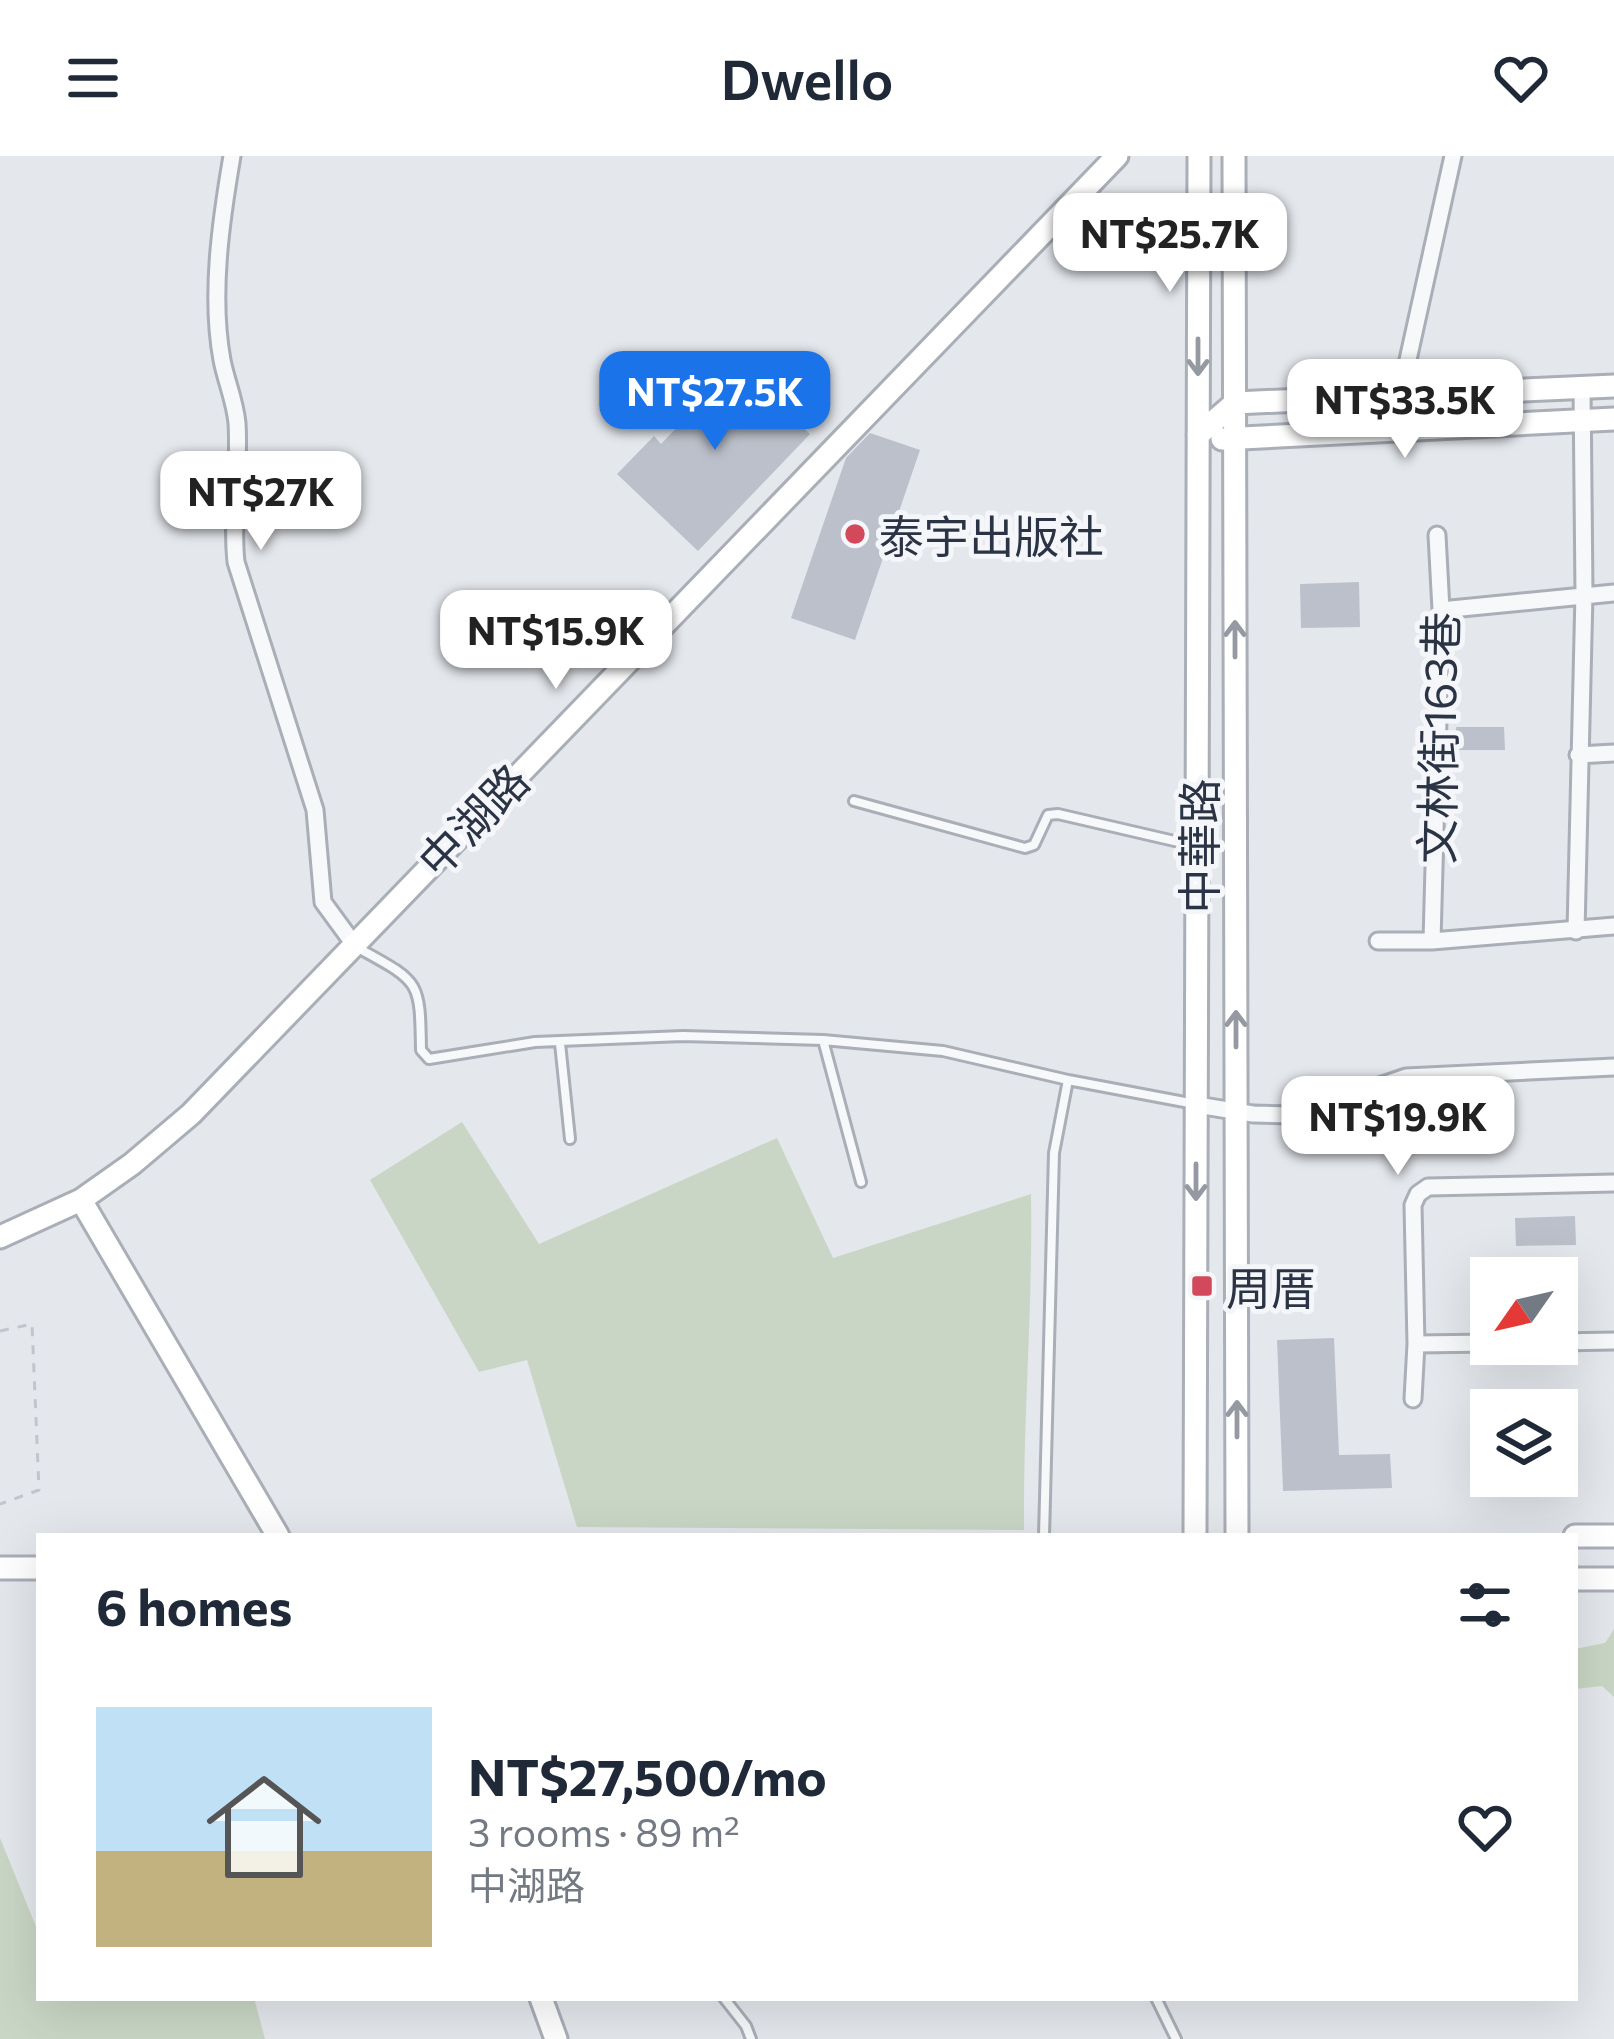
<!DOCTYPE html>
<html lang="en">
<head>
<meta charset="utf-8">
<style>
	body { margin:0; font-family:Commissioner,"Noto Sans TC",sans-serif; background:#f6f6f7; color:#1f2937; height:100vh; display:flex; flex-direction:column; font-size:45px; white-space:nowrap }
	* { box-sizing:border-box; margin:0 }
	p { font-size:39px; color:#747a83 }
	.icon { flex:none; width:66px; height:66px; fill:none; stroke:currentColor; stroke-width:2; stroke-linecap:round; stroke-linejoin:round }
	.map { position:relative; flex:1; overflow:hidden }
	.side { position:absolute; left:36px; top:1377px; width:1542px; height:468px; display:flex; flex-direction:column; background:#fff; border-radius:0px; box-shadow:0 12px 48px #0002 }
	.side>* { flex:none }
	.needle { width:78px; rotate:236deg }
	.fabs { position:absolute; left:1470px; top:1101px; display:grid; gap:24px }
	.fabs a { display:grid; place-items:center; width:108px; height:108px; border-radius:0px; background:#fff; box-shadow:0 12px 48px #0002; font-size:60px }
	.price { position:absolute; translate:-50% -102px; padding:0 27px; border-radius:24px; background:#fff; color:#222; font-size:39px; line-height:78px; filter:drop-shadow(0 3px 6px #0008) }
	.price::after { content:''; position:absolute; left:50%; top:72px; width:36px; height:27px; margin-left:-18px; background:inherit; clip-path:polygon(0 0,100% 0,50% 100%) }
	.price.on { background:#1a73e8; color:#fff }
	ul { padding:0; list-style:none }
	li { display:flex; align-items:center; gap:36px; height:300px; padding:0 60px }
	li span { display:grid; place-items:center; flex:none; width:336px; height:240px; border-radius:0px; color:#555 }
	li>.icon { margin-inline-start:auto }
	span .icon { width:144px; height:144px; fill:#fffc; stroke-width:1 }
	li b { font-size:51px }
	h2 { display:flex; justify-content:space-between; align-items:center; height:144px; padding:0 60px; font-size:51px }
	header { display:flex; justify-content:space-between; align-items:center; height:156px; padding:0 60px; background:#fff; font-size:54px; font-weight:600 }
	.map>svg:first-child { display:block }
	.green { fill:#c9d6c5 }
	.building { fill:#bbc0ca }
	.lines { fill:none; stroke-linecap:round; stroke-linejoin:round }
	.lane-casing { stroke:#a9aeb7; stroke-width:14 }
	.street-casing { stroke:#a9aeb7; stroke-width:21 }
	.secondary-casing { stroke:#a9aeb7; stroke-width:27 }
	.path { stroke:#c2c5cb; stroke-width:3; stroke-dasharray:9 9; stroke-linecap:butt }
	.lane { stroke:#f7f8fa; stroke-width:8 }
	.street { stroke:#f7f8fa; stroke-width:15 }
	.secondary { stroke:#fff; stroke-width:21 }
	.oneway { stroke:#959aa2 }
	.poi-dot { fill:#d1495b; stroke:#f4f6f9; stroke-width:4.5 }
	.labels { text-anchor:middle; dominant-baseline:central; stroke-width:10; stroke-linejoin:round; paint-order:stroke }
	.poi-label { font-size:45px; fill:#2b3445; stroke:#f4f6f9; text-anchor:start }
	.street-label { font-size:45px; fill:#2b3445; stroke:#f4f6f9 }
</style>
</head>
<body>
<header><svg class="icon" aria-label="menu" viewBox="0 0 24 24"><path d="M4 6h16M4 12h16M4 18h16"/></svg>Dwello<svg class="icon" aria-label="heart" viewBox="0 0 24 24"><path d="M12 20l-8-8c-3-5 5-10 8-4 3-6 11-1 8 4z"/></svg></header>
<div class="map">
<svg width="1614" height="1883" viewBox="0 0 1614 1883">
	<rect width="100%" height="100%" fill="#e4e7ec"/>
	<path class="green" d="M462,966L539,1088L777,982L833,1102L1031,1038C1033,1150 1023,1262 1024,1374L577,1371L527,1204L479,1216L370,1024Z
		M1614,1473V1541L1602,1530L1575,1533V1493L1605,1487Z
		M0,1682L39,1778V1842H254L265,1883H0Z"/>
	<path class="building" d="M731,200L744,213L754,202L768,217L757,229L810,278L698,395L617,318L654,280L661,288L682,266L674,259Z
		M870,277L920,294L855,484L791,462L846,302Z
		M1359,426L1360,471L1301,472L1300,428Z
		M1456,571H1504L1505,594H1456Z
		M1575,1060L1576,1089L1516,1090L1515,1062Z
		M1334,1182L1339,1299L1390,1298L1392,1332L1283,1335L1277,1184Z"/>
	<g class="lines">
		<defs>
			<path id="lane" d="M854,645L1025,692L1034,689L1048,659L1058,658L1196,690
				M358,792C420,826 420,824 421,894L429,903L535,886L683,880L823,884L943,895L1068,924
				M823,884L861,1026
				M560,887L570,983
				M1044,1380L1054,997L1068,924L1195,948
				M724,1842L746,1870L751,1883
				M1156,1842L1176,1883"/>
			<path id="street" d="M232,0C221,64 210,139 222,204C226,225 235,245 237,267C240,314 231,359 236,406L315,654L323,746L353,787
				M1400,240L1453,0
				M1441,454L1614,437
				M1578,599L1614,597
				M1576,775L1584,438L1582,231
				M1378,785H1432L1614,770
				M1432,785L1441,454L1437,379
				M1197,949L1253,958L1295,959L1406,921L1614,911
				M1557,1186L1614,1185
				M1416,1188L1491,1187
				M1413,1243L1416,1188L1413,1049L1418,1038L1428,1031L1614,1027"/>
			<path id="secondary" d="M1234,0L1237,1380
				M1198,279L1235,247L1614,230
				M1222,283L1614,263
				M81,1044L278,1380
				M0,1081L81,1044L132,1008L191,958L1117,0
				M1195,1380L1199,0
				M1575,1380H1614
				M0,1412H39
				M1575,1423H1614
				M541,1842L556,1883"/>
		</defs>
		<use href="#lane" class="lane-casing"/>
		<use href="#street" class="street-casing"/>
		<use href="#secondary" class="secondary-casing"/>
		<path class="path" d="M0,1175L32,1168L39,1334L0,1348"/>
		<use href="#lane" class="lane"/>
		<use href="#street" class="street"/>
		<use href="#secondary" class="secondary"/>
	</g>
	<defs><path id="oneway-shaft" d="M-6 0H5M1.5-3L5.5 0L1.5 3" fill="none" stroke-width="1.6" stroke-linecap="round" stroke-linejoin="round" transform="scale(3)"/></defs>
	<g class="oneway">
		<use href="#oneway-shaft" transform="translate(1198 201) rotate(90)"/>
		<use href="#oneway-shaft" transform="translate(1235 483) rotate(-90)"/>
		<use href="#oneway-shaft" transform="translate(1236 873) rotate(-90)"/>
		<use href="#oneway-shaft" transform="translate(1196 1026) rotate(90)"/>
		<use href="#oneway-shaft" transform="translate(1237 1263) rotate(-90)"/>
	</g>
	<g class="poi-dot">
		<circle cx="855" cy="378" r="12"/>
		<rect x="1190" y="1118" width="24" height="24" rx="6"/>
	</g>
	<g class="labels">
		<g class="poi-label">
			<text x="879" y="378">泰宇出版社</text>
			<text x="1226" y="1130">周厝</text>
		</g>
		<g class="street-label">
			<text transform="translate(1437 582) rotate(-89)">文林街163巷</text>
			<text transform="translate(472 663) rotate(-46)">中湖路</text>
			<text transform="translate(1197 690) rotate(-90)">中華路</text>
		</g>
	</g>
</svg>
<div class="fabs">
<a><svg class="needle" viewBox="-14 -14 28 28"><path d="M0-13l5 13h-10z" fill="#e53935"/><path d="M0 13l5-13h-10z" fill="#747a83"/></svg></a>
<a><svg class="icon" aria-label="layers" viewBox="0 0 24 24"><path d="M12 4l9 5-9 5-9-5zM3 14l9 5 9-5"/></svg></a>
</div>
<b class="price" style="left:1170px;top:139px">NT$25.7K</b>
<b class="price on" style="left:715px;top:297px">NT$27.5K</b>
<b class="price" style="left:1405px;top:305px">NT$33.5K</b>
<b class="price" style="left:261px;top:397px">NT$27K</b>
<b class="price" style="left:556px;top:536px">NT$15.9K</b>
<b class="price" style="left:1398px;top:1022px">NT$19.9K</b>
<section class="side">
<h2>6 homes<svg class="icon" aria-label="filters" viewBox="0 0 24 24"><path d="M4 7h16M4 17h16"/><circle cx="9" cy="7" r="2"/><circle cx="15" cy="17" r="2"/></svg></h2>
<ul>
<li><span style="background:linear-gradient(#bfe0f5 60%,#c2b280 0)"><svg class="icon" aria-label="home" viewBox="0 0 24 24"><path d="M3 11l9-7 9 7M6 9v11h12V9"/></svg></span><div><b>NT$27,500/mo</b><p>3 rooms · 89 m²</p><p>中湖路</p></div><svg class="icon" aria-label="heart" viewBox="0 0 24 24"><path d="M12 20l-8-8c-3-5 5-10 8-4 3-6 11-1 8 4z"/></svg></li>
</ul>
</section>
</div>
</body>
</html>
